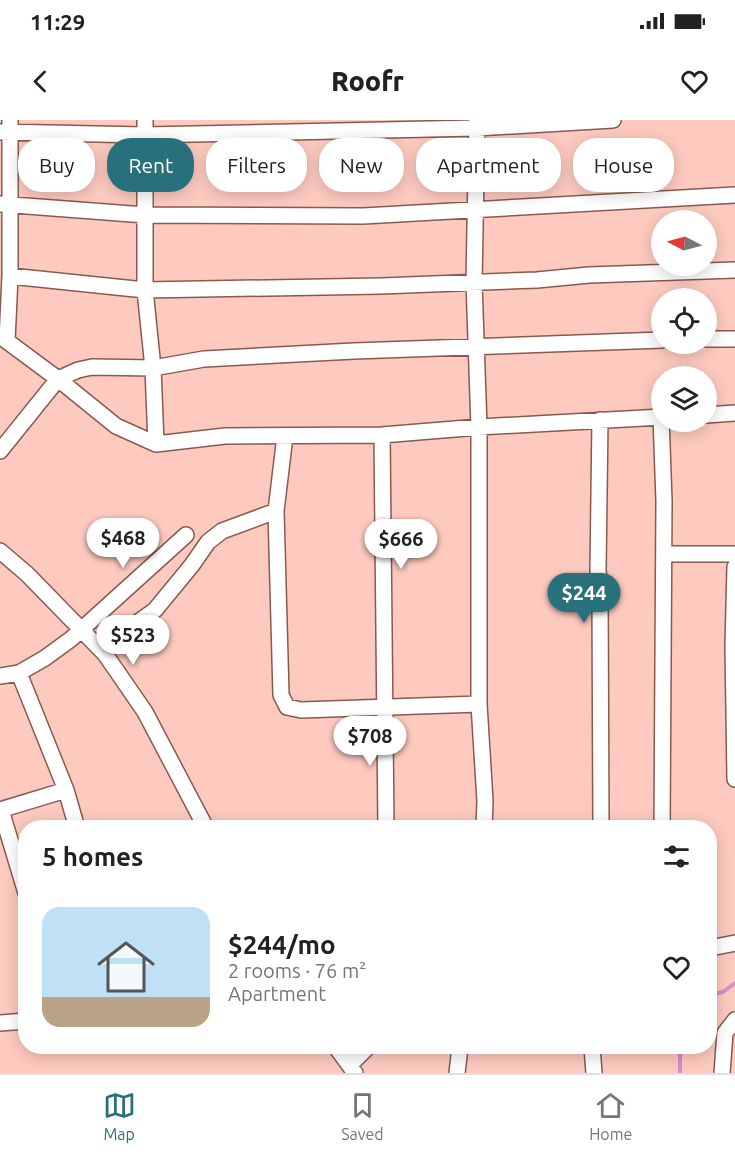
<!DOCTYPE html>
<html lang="en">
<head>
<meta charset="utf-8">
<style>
	body { margin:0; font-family:Ubuntu,sans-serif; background:#f2f2f2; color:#222; height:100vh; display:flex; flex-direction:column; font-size:22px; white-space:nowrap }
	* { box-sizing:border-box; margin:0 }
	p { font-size:20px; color:#767676 }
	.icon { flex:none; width:33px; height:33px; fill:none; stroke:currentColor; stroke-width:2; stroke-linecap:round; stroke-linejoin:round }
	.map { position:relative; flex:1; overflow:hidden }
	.panel { position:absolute; left:18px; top:700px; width:699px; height:234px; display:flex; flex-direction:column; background:#fff; border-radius:24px; box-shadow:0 3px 15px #0003 }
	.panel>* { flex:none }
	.guide { position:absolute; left:18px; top:18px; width:699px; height:54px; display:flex; gap:12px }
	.needle { width:39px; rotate:276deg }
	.tools { position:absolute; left:651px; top:90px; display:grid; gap:12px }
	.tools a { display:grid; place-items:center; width:66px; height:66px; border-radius:50%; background:#fff; box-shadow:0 3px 15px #0003; font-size:30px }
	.price { position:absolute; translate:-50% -51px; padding:0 14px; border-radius:21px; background:#fff; color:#222; font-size:20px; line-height:39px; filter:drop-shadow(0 2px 3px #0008) }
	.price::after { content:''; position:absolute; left:50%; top:36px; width:18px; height:14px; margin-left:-9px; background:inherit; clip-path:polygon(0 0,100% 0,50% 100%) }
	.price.active { background:#29707d; color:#fff }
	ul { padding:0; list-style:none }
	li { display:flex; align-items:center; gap:18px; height:150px; padding:0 24px }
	li span { display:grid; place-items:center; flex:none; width:168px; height:120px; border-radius:18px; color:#555 }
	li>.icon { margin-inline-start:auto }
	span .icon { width:72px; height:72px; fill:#fffc; stroke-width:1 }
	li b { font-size:26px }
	h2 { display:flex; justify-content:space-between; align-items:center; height:72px; padding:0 24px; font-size:26px }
	.pill { padding:0 21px; border-radius:24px; background:#fff; box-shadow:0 3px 15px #0003; font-size:21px; line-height:54px }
	.pill.active { background:#29707d; color:#fff }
	.status { display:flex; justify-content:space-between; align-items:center; height:42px; padding:0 30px; background:#fff; direction:ltr }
	.status svg { height:16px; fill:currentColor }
	header { display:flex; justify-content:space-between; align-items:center; height:78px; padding:0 24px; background:#fff; font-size:27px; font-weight:800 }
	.dock { display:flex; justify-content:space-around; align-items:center; height:84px; border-top:2px solid #e0e0e0; background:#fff; font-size:16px; color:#767676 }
	.dock a { display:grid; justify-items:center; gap:3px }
	.dock .active { color:#29707d }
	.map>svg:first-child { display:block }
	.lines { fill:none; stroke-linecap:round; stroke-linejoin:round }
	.stream { stroke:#d58fca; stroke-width:4 }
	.minor-casing { stroke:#875a51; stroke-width:18 }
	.minor { stroke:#fff; stroke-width:15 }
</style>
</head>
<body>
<div class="status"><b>11:29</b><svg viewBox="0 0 49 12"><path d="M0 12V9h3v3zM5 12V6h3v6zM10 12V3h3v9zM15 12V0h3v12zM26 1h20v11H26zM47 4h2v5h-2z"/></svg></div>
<header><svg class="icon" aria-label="back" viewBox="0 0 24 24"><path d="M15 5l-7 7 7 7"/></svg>Roofr<svg class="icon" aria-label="heart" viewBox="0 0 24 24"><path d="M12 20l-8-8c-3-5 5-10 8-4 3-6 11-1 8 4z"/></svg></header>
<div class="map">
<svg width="735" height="953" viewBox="0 0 735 953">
	<rect width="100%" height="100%" fill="#fecabf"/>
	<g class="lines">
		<path class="stream" d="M710,875L723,872L735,863
			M680,927V953"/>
		<defs>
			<path id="minor" d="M10,0V156
				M145,0V170L153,248L156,324
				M477,0L474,162L479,307V584L485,681L484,708
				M0,12L145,15L477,8L613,0
				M0,84L145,95L363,96L735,75
				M0,216L58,259L116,306L156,324L225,316L382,315L479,307L662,297
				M706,219H735
				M7,221L10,156L145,170L381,166L537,160L589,155L735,150
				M706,295L735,293
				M661,297L664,381L662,708
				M600,300L598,450L600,473L601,708
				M382,315L386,708
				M285,316L276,391L281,575L287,587L301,590L479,584
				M0,331L58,259L78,250L92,247L153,248L204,239L354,231L662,220
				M0,431L27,454L105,534L145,592L206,708
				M664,434H735
				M735,447L733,526L735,659
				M100,529L155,490L192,445L208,422L222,411L276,391
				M19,553L66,670L77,708
				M0,556L19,553L45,538L71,519L186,415
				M0,690L66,670
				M1,690L26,773
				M710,828L735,823
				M0,903L26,901
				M336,927L355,953
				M592,927L594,953
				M351,944L368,927
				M457,953L460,927
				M722,953L725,913L735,900"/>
		</defs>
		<use href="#minor" class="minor-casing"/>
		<use href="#minor" class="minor"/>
	</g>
</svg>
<div class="tools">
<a><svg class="needle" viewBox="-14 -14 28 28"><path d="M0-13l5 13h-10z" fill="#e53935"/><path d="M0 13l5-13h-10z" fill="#767676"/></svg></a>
<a><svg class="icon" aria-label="locate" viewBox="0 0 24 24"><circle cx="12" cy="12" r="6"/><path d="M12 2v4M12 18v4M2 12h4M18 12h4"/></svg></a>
<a><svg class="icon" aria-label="layers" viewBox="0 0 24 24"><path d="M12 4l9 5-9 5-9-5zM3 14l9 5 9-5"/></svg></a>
</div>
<b class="price" style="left:123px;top:449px">$468</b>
<b class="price" style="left:401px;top:450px">$666</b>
<b class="price active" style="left:584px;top:504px">$244</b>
<b class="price" style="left:133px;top:546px">$523</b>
<b class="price" style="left:370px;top:647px">$708</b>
<div class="guide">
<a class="pill">Buy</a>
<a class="pill active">Rent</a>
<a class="pill">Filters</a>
<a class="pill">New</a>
<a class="pill">Apartment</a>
<a class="pill">House</a>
</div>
<section class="panel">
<h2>5 homes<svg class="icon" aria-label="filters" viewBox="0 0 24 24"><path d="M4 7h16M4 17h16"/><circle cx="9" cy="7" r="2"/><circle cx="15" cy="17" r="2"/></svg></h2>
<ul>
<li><span style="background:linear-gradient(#bfe0f5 75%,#b9a48a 0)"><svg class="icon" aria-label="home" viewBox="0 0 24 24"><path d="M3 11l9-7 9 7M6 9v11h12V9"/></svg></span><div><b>$244/mo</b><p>2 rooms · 76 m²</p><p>Apartment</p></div><svg class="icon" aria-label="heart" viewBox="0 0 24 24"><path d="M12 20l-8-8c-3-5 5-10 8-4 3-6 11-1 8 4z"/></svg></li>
</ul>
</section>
</div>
<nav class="dock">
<a class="active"><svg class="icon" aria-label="map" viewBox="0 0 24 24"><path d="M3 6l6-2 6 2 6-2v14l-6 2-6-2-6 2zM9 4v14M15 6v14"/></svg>Map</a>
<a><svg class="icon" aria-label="saved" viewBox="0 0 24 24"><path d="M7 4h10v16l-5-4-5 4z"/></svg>Saved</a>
<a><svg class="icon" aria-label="home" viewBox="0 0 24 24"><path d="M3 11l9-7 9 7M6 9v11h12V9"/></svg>Home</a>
</nav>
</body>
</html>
